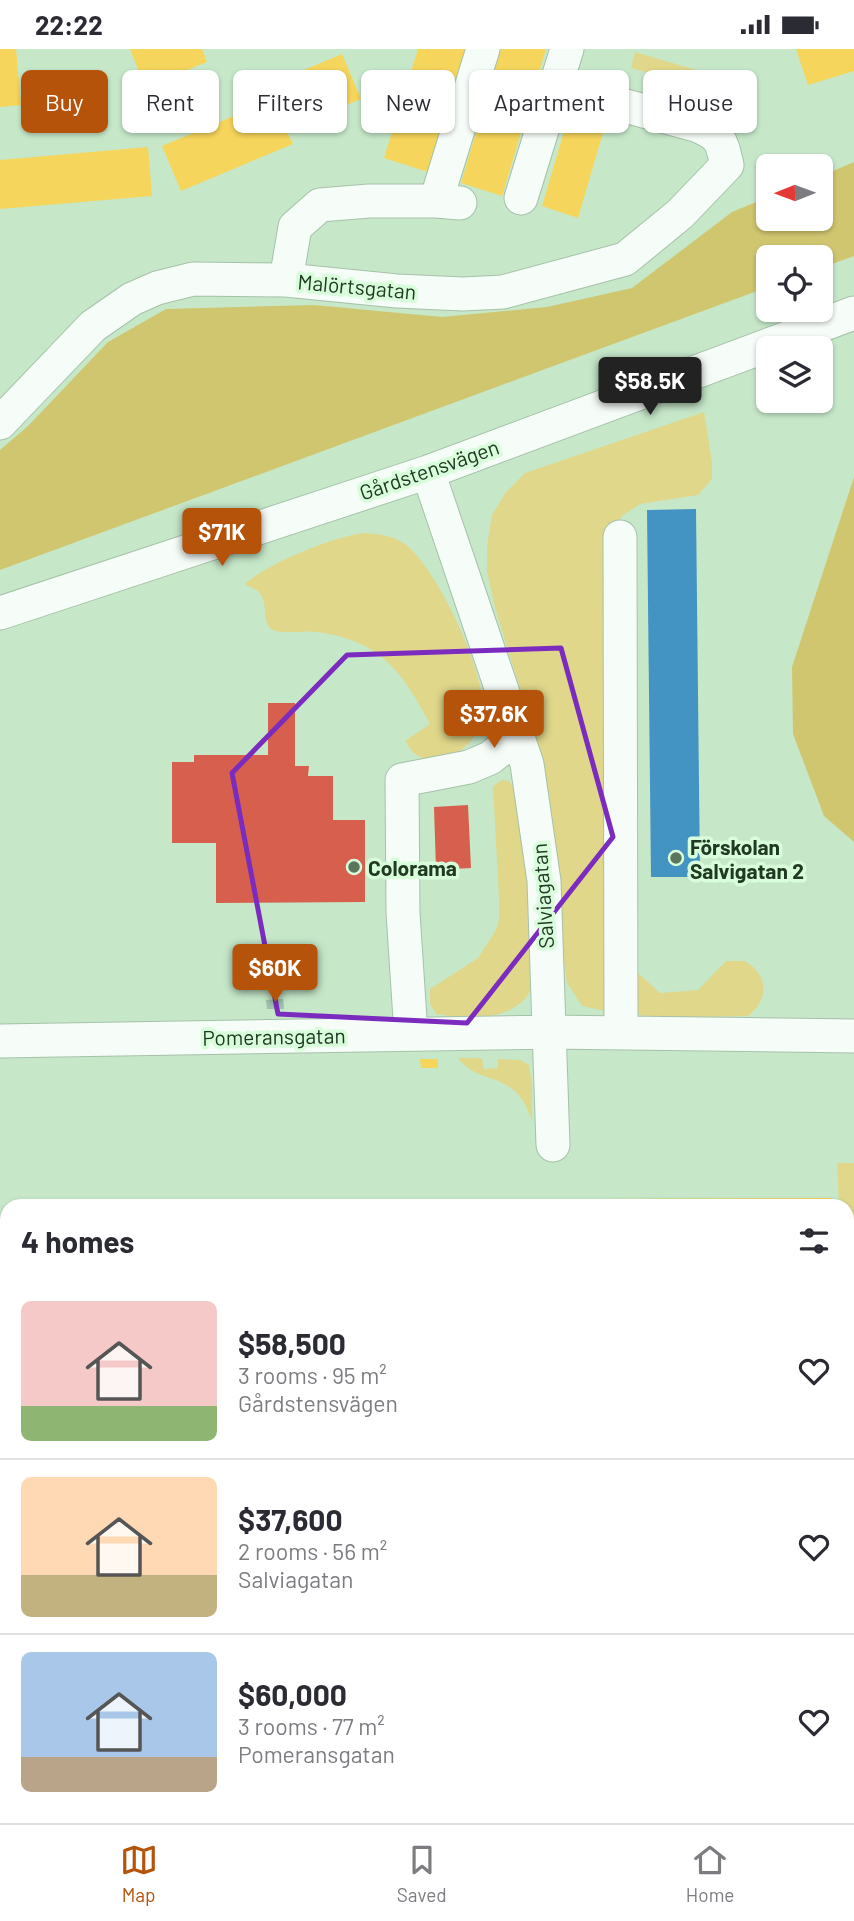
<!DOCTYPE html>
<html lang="en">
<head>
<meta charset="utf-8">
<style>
	body { margin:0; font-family:Barlow,sans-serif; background:#f7f7f7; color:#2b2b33; height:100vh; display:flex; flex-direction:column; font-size:26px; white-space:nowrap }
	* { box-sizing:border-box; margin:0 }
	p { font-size:23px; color:#7c7c81 }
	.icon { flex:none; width:38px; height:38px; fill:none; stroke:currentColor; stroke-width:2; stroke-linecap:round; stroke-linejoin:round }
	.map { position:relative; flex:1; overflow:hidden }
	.drawer { position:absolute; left:0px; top:1150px; width:854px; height:625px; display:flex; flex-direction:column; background:#fff; border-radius:21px 21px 0 0; box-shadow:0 2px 5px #0004 }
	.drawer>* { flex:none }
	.top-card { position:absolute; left:21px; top:21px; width:812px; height:63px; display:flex; gap:14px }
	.needle { width:46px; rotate:269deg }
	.buttons { position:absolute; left:756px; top:105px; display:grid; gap:14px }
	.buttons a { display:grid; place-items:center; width:77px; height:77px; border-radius:10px; background:#fff; box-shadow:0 2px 5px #0004; font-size:35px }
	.price { position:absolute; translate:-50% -60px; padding:0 16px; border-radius:7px; background:#b45309; color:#fff; font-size:23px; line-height:46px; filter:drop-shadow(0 2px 4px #0008) }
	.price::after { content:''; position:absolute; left:50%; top:42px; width:21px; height:16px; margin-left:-10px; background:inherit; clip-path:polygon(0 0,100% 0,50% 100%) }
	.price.current { background:#222; color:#fff }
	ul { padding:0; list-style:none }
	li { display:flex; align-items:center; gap:21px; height:175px; padding:0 21px }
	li+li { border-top:2px solid #e1e1e2 }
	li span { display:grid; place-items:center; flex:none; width:196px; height:140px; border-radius:10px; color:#555 }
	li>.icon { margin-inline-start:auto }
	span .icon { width:84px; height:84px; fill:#fffc; stroke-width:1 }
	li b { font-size:30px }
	h2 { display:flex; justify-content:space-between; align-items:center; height:84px; padding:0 21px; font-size:30px }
	.chip { padding:0 24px; border-radius:10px; background:#fff; box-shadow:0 2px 5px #0004; font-size:24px; line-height:63px }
	.chip.current { background:#b45309; color:#fff }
	.status { display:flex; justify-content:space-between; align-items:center; height:49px; padding:0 35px; background:#fff; direction:ltr }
	.status svg { height:19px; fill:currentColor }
	.tab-bar { display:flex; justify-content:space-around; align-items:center; height:98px; border-top:2px solid #e1e1e2; background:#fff; font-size:19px; color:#7c7c81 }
	.tab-bar a { display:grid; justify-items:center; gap:4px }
	.tab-bar .current { color:#b45309 }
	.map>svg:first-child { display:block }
	.green { fill:#e0d78b }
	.forest { fill:#d1c670 }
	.homes { fill:#f6d55c }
	.shops { fill:#d6604d }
	.schools { fill:#4393c3 }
	.building { fill:#a2c3ae }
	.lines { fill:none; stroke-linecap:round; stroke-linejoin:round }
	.minor-casing { stroke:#a6c1a9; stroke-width:35 }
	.minor { stroke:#f6fcf7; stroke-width:33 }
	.marked { fill:none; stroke:#7b2cbf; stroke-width:5; stroke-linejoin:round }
	.poi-dot { fill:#5a765d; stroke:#d8fdda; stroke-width:2.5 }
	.labels { text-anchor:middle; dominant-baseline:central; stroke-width:7; stroke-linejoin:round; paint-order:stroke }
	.street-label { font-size:21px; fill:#203923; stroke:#d8fdda }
	.poi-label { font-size:21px; font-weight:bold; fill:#203923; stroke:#d8fdda; text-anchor:start }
</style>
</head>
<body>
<div class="status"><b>22:22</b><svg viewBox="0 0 49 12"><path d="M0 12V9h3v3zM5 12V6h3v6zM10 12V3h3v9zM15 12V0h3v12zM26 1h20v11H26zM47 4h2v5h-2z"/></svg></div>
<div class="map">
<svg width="854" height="1774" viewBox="0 0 854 1774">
	<rect width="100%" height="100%" fill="#c6e8c9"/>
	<path class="green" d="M635,3L713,26L717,40L702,72L645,53L653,25L631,19Z
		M704,363L712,413V430L698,446L640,455L622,467L611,482L605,962L582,957L567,934L533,682L495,559L487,522V497L492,466L506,443L525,424Z
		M364,484C378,485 392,486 405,495C437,519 488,627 483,667C479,694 442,724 415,705C411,702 408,696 405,692L430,675C402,622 380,591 316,583C303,581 285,586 273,581C261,576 269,554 259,543C256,540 249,538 245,535C266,515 335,487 364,484Z
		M502,731L509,732C531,758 533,892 536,931C533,937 529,945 525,950C503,973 464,970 436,965L430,955V940L478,909L496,881L499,871V850L493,737Z
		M630,863H638V924L660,944L698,941L726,912H745C768,926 770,950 748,967L645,969L635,962Z
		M458,1009H482L484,1020L498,1019V1010L521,1011L529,1016L532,1035V1072C516,1019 481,1039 458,1009Z
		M837,1114H854V1220H847V1157H839Z"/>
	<path class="forest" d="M854,113V207L821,219V208H768V238L0,521V401L28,377L108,293L166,260L314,256L442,268L547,258L632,239L732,163L768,148V170H821V127Z
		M854,428V793L824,767L793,685L792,618Z
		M847,1580H854V1774H0V1593L7,1592V1768H847Z"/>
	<path class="homes" d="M0,0H16L21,56L0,58Z
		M130,0H202L207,13L145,38Z
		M418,0H467L428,123L384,109Z
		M501,0H546L502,147L461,134Z
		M796,0H854V22L808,36Z
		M342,5L361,50L286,81L293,95L181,142L162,97L272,51L266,37Z
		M573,52L609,63L578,169L542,157Z
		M148,98L152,147L0,160V111Z
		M420,1010H438V1019H421Z
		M831,1149V1157H597V1150Z
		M847,1225H854V1292H847Z
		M847,1452H854V1528H847Z
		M0,1459H7V1531H0Z"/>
	<path class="shops" d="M268,654H295V717H309L308,727H333V771H365V853L216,854V794H172V713H194V706H268Z
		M468,756L471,819L436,821L434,758Z"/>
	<path class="schools" d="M696,460L700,828H651L647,461Z"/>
	<path class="building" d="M283,950L284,960H267L266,951Z"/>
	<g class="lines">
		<defs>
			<path id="minor" d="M521,149L567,0
				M436,152L483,0
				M286,231L295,178L320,156L369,152H436L460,154
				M0,374L93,277L132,250L157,239L193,230L286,231L397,242L463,245L503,243L625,210L680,165L727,116C721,90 721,87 696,76L555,38
				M428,423L527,715L544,832L553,1096
				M620,488L621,984
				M0,564L428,423L854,264
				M411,985L403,864L402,731L469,718L490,709L518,687
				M0,992L549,983L854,987"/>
		</defs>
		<use href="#minor" class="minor-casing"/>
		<use href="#minor" class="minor"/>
	</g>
	<path class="marked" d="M561,599L613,788L467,974L278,965L232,724L347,606Z"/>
	<g class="poi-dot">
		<circle cx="676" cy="809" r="7"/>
		<circle cx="354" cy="818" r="7"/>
	</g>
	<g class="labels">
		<g class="street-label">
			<text transform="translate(357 237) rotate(5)">Malörtsgatan</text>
			<text transform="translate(429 420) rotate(-19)">Gårdstensvägen</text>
			<text transform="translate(542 847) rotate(-94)">Salviagatan</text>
			<text transform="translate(274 987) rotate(-1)">Pomeransgatan</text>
		</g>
		<g class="poi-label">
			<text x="690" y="797">Förskolan<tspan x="690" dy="24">Salvigatan 2</tspan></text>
			<text x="368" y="818">Colorama</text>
		</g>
	</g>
</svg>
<div class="buttons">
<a><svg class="needle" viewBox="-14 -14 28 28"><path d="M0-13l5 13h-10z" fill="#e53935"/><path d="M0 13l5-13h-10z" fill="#7c7c81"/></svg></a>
<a><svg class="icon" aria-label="locate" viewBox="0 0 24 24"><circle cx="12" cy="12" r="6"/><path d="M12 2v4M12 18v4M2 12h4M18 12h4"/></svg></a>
<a><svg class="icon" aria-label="layers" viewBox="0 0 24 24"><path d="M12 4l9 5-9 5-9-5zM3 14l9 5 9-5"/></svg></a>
</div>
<b class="price current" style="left:650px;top:368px">$58.5K</b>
<b class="price" style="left:222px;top:519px">$71K</b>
<b class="price" style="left:494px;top:701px">$37.6K</b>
<b class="price" style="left:275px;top:955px">$60K</b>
<div class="top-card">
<a class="chip current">Buy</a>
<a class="chip">Rent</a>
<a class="chip">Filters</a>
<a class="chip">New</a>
<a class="chip">Apartment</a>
<a class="chip">House</a>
</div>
<section class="drawer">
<h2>4 homes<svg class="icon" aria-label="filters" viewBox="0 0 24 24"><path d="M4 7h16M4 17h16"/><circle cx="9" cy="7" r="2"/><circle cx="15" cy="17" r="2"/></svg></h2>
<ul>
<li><span style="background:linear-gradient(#f6c9c9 75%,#8fb573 0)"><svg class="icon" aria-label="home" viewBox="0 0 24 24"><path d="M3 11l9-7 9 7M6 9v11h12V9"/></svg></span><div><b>$58,500</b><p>3 rooms · 95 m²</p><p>Gårdstensvägen</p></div><svg class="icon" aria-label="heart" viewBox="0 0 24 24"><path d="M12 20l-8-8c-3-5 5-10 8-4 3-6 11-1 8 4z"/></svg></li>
<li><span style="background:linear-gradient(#ffd9b3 70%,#c2b280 0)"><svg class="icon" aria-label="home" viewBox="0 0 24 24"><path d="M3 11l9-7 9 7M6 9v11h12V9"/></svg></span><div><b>$37,600</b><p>2 rooms · 56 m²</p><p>Salviagatan</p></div><svg class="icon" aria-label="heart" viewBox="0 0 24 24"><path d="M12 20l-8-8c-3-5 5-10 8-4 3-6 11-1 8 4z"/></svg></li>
<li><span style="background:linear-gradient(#a9c7e8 75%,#b9a48a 0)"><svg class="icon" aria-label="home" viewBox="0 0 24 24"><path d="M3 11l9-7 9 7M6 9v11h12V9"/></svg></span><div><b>$60,000</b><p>3 rooms · 77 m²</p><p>Pomeransgatan</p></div><svg class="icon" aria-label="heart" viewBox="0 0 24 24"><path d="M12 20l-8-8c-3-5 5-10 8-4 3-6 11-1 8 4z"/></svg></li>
</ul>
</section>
</div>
<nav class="tab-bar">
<a class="current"><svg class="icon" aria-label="map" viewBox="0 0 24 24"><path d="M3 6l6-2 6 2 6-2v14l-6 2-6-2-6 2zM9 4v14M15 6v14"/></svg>Map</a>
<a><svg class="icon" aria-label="saved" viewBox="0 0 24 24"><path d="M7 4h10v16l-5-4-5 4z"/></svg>Saved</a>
<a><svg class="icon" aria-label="home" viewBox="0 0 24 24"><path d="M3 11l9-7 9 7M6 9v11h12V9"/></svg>Home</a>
</nav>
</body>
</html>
